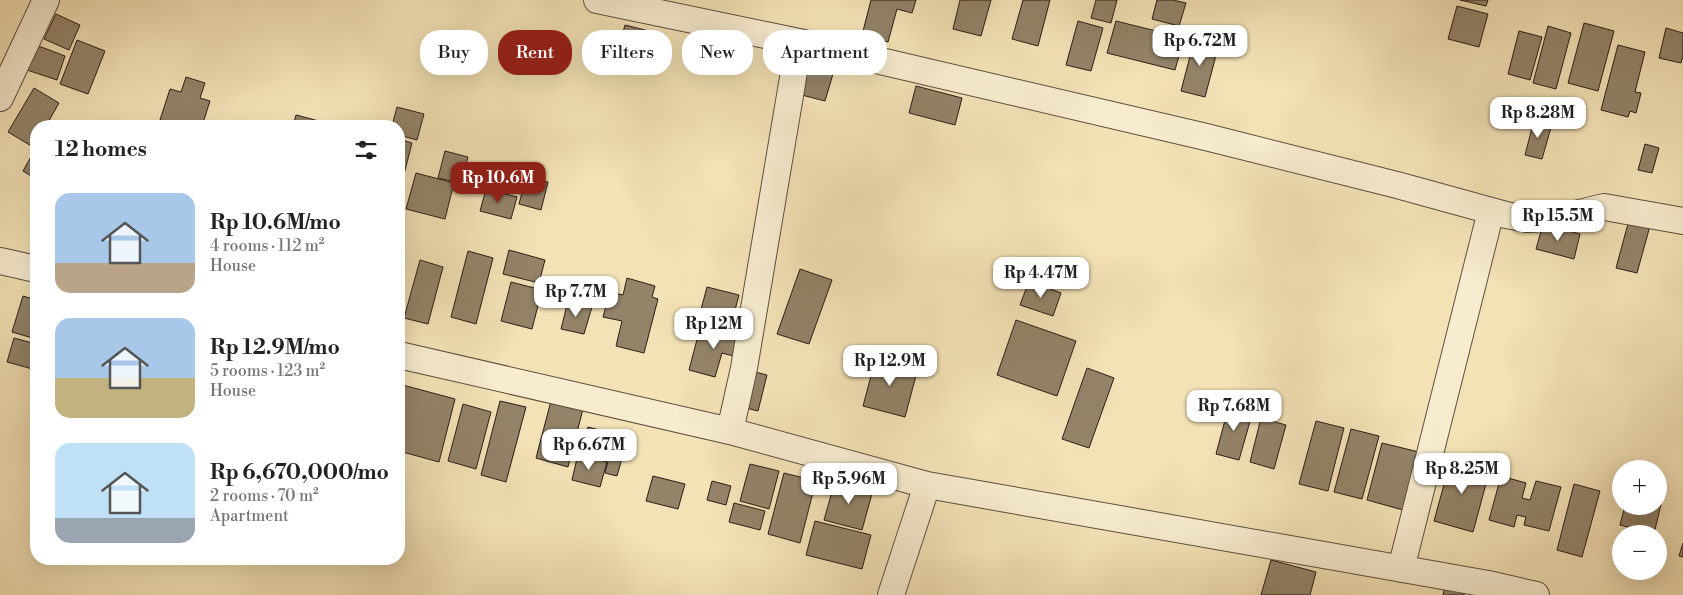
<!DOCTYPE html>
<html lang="en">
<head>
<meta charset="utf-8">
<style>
	body { margin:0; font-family:"Libre Bodoni",serif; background:#f2f2f2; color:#222; height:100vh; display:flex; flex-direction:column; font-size:19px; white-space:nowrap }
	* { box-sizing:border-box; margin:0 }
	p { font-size:16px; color:#767676 }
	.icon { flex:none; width:28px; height:28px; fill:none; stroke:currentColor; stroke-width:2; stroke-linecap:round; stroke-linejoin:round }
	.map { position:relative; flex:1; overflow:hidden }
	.sheet { position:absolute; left:30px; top:120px; width:375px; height:445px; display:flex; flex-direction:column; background:#fff; border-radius:20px; box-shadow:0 5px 20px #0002 }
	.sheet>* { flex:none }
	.banner { position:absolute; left:420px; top:30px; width:475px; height:45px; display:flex; gap:10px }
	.tools { position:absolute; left:1612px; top:460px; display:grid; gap:10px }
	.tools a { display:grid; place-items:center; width:55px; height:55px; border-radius:50%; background:#fff; box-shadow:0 5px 20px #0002; font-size:25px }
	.price { position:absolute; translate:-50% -42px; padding:0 11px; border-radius:10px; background:#fff; color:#222; font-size:16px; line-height:32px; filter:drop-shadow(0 1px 2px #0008) }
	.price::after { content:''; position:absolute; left:50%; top:30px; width:15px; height:11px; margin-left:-8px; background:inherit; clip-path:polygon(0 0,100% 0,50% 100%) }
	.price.active { background:#8f2418; color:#fff }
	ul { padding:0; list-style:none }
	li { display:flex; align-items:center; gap:15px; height:125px; padding:0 25px }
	li span { display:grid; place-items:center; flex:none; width:140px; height:100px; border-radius:15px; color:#555 }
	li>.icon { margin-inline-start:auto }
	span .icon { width:60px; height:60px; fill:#fffc; stroke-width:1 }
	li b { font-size:21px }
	h2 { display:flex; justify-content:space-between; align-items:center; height:60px; padding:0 25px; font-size:21px }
	.chip { padding:0 18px; border-radius:20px; background:#fff; box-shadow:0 5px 20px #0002; font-size:18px; line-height:45px }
	.chip.active { background:#8f2418; color:#fff }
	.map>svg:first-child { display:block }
	.building { fill:#938369; stroke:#2b1c16 }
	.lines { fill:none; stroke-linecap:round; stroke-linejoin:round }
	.minor-casing { stroke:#5d4e3e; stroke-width:28 }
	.minor { stroke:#f7ecd0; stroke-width:26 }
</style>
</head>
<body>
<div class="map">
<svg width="1683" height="595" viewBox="0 0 1683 595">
	<rect width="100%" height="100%" fill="#f3e2b6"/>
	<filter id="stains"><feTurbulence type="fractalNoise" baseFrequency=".004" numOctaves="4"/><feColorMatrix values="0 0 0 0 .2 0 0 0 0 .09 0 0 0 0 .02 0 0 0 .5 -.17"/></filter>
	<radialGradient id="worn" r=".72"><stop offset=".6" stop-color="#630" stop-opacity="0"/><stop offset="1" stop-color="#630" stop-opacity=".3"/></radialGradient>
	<path class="building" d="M871,0H916L912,13L897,9L888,42L862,35Z
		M960,0H991L981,36L953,29Z
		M1023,0H1050L1038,46L1012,39Z
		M1096,0H1117L1111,23L1091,18Z
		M1157,0H1173L1186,3L1179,26L1152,19Z
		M1460,0H1488L1486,6Z
		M1457,6L1488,14L1479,47L1448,39Z
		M56,14L80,25L69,50L44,39Z
		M1078,21L1103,28L1091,71L1066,65Z
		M1116,21L1184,38L1175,70L1107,53Z
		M1584,23L1614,31L1598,91L1568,83Z
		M625,25L665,35L659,57L619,47Z
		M1548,26L1571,33L1556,89L1533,83Z
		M1666,28L1683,33V56L1681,63L1659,58Z
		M1519,31L1542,37L1530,80L1508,74Z
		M1195,37L1219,44L1205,97L1181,91Z
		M77,40L105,51L88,94L60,84Z
		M36,45L65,56L57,80L27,70Z
		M1618,45L1645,52L1635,92L1641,93L1636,113L1630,111L1628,117L1601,110Z
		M807,59L835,67L825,101L798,94Z
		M186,77L205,83L200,98L210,101L202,126H158L170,89L181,92Z
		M916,86L962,98L955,125L909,113Z
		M34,88L59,103L46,126H36V142L33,147L8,132Z
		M397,107L424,114L417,140L399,135V126H392Z
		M296,115L319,121L318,126H293Z
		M1534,120L1552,124L1542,159L1525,155Z
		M399,139L412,143L402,182L399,181Z
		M1645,144L1659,148L1652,173L1638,170Z
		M36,148V179L23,171Z
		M445,151L468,157L461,183L438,178Z
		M494,169L520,176L515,193L489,186Z
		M416,173L454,183L445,219L406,209Z
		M526,177L548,182L541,210L519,204Z
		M486,189L517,197L511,219L480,211Z
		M1629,220L1650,226L1637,273L1616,268Z
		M1543,224L1580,234L1574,259L1536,249Z
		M509,250L545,260L539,283L503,274Z
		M468,251L493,258L476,324L451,317Z
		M420,260L443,267L428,324L404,318Z
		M800,269L832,280L809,344L777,334Z
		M627,278L655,286L652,297L658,299L644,353L616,346L622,321L603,317L610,292L623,295Z
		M1029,281L1061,293L1053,316L1020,305Z
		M511,282L542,290L532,329L501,321Z
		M707,287L739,295L731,325L699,317Z
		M23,296L36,300V339L12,332Z
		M568,301L592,307L584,334L561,329Z
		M1016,320L1076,341L1057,396L997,375Z
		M700,328L722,334L723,328L743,334L737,357L722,353L715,377L689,370Z
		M14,338L36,344V370L7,362Z
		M876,357L918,368L905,417L863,406Z
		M1087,368L1114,378L1089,448L1062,439Z
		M751,371L767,375L758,411L742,407Z
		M399,384L455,399L439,462L399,451Z
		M500,401L526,407L506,482L481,475Z
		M551,401L583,409L568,467L536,458Z
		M463,404L491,412L476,469L448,461Z
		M1229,405L1253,411L1239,460L1216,454Z
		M1261,418L1286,425L1274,469L1250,462Z
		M1316,421L1344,428L1328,491L1299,484Z
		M588,427L611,433L605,456L582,450Z
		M1351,429L1379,436L1362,499L1334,492Z
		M1382,443L1419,452L1403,510L1367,500Z
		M612,445L625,448L617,476L605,473Z
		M578,454L607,462L600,487L572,480Z
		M1451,459L1490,469L1473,532L1434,521Z
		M750,464L779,471L769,509L740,501Z
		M784,473L816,481L800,543L768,534Z
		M653,476L685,484L678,509L646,501Z
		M1501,476L1526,483L1522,498L1530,500L1536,481L1561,487L1549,531L1524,525L1526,517L1517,515L1514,527L1489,520Z
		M712,481L731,486L726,505L707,500Z
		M835,481L873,490L862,530L824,520Z
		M1574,484L1600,491L1582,557L1557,550Z
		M1659,495L1663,496L1654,534L1620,525L1625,506H1659Z
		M734,503L765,511L760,530L729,522Z
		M815,521L871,535L862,569L806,555Z
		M1683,543V557L1679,556Z
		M1271,560L1316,572L1310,595H1261Z
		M1445,586L1465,591L1464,595H1443Z"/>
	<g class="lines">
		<defs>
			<path id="minor" d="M597,0L799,42L1206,137L1397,185L1506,215L1527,219L1545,218L1567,216L1604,207L1683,221
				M0,98L46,0
				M0,261L36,269
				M399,355L730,431L927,485L1488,584L1536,595
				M730,431L744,368L799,42
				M1401,569L1491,211
				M891,595L927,485"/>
		</defs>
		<use href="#minor" class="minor-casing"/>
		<use href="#minor" class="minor"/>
	</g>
	<rect width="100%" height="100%" filter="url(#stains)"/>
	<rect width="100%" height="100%" fill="url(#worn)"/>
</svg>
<div class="tools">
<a>+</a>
<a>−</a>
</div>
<b class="price" style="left:1200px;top:67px">Rp 6.72M</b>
<b class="price" style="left:1538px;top:139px">Rp 8.28M</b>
<b class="price active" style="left:498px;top:204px">Rp 10.6M</b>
<b class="price" style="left:1558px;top:242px">Rp 15.5M</b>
<b class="price" style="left:1041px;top:299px">Rp 4.47M</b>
<b class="price" style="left:576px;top:318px">Rp 7.7M</b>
<b class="price" style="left:714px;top:350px">Rp 12M</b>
<b class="price" style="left:890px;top:387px">Rp 12.9M</b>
<b class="price" style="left:1234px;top:432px">Rp 7.68M</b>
<b class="price" style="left:589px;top:471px">Rp 6.67M</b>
<b class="price" style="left:1462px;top:495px">Rp 8.25M</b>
<b class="price" style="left:849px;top:505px">Rp 5.96M</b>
<div class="banner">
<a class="chip">Buy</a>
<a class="chip active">Rent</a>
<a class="chip">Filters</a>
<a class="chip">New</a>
<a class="chip">Apartment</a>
</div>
<section class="sheet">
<h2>12 homes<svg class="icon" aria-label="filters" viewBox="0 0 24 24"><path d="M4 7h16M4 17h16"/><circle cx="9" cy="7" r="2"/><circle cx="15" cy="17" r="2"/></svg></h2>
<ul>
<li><span style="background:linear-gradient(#a9c7e8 70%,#b9a48a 0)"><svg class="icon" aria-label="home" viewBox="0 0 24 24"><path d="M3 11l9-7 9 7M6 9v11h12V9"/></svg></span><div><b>Rp 10.6M/mo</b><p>4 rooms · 112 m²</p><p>House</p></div></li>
<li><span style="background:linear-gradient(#a9c7e8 60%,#c2b280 0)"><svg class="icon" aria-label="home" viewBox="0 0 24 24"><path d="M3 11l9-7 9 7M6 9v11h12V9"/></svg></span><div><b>Rp 12.9M/mo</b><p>5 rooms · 123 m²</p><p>House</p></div></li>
<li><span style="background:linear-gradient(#bfe0f5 75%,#9aa5b1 0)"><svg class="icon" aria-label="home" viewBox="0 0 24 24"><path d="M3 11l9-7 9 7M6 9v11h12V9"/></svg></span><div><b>Rp 6,670,000/mo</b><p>2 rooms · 70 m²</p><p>Apartment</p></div></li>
</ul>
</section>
</div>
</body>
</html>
